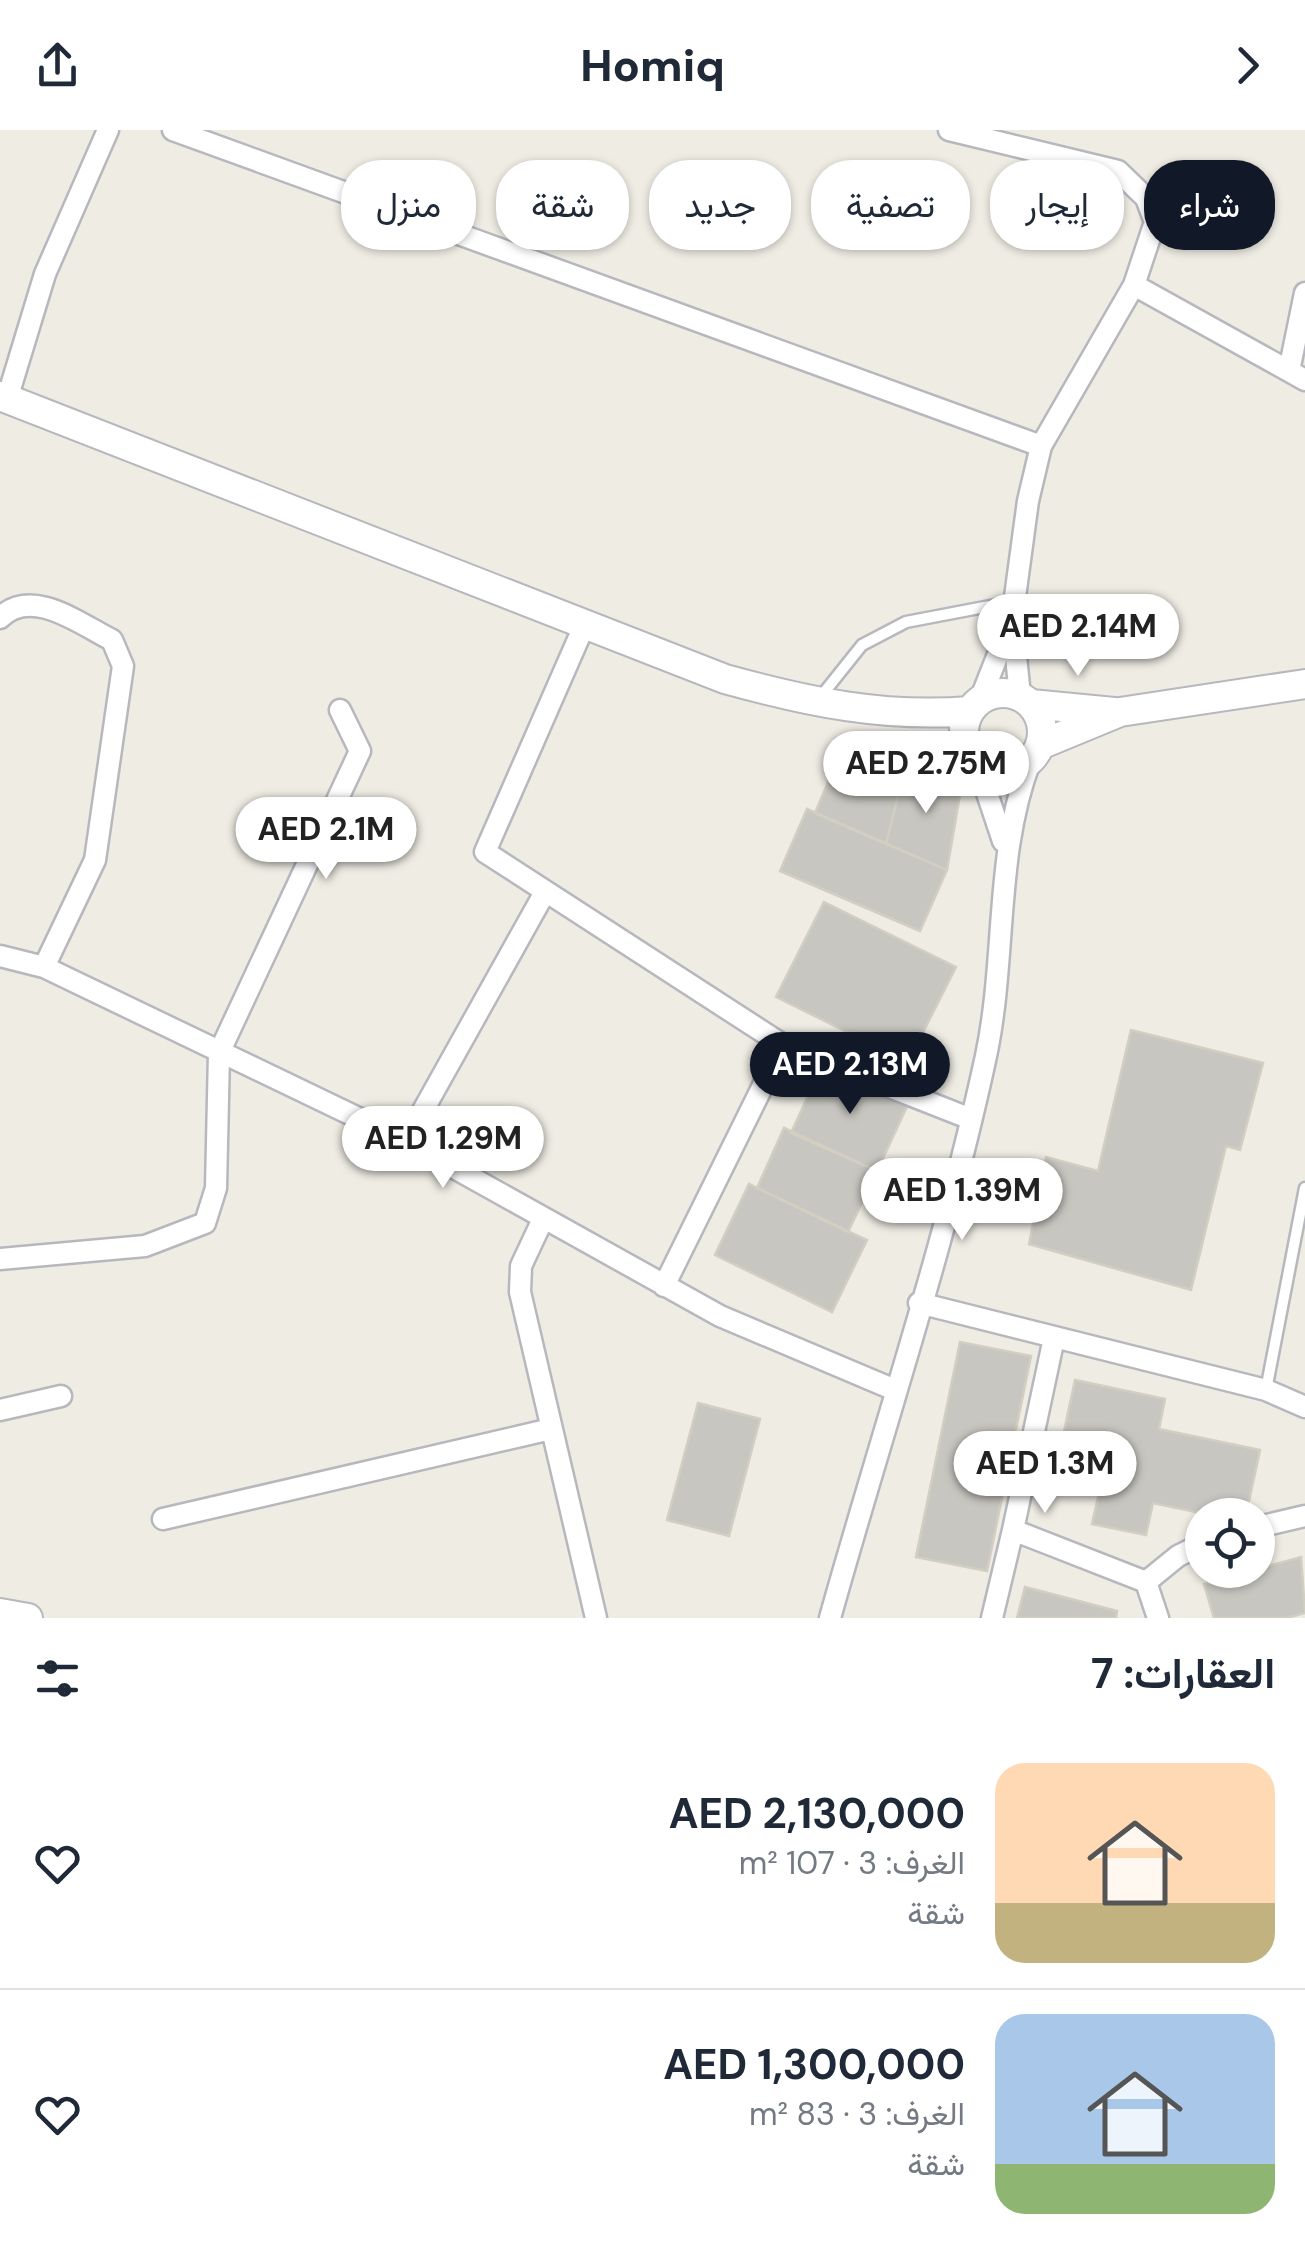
<!DOCTYPE html>
<html lang="ar">
<head>
<meta charset="utf-8">
<style>
	body { margin:0; font-family:"DM Sans",Vazirmatn,sans-serif; background:#f2f2f3; color:#1f2937; direction:rtl; height:100vh; display:flex; flex-direction:column; font-size:38px; white-space:nowrap }
	* { box-sizing:border-box; margin:0 }
	p { font-size:32px; color:#747a83 }
	.icon { flex:none; width:55px; height:55px; fill:none; stroke:currentColor; stroke-width:2; stroke-linecap:round; stroke-linejoin:round }
	.map { position:relative; height:1488px; overflow:hidden; direction:ltr }
	.drawer { display:flex; flex-direction:column; background:#fff; flex:1 }
	.drawer>* { flex:none }
	.banner { position:absolute; left:30px; top:30px; width:1245px; height:90px; direction:rtl; display:flex; gap:20px }
	.buttons { position:absolute; left:1185px; top:1368px; display:grid; gap:20px }
	.buttons a { display:grid; place-items:center; width:90px; height:90px; border-radius:50%; background:#fff; box-shadow:0 2px 8px #0004; font-size:50px }
	.price { position:absolute; translate:-50% -85px; padding:0 22px; border-radius:35px; background:#fff; color:#222; font-size:32px; line-height:65px; filter:drop-shadow(0 2px 5px #0008) }
	.price::after { content:''; position:absolute; left:50%; top:60px; width:30px; height:22px; margin-left:-15px; background:inherit; clip-path:polygon(0 0,100% 0,50% 100%) }
	.price.current { background:#111827; color:#fff }
	ul { padding:0; list-style:none }
	li { display:flex; align-items:center; gap:30px; height:250px; padding:0 30px }
	li+li { border-top:2px solid #e0e1e3 }
	li span { display:grid; place-items:center; flex:none; width:280px; height:200px; border-radius:30px; color:#555 }
	li>.icon { margin-inline-start:auto }
	span .icon { width:120px; height:120px; fill:#fffc; stroke-width:1 }
	li b { font-size:42px }
	h2 { display:flex; justify-content:space-between; align-items:center; height:120px; padding:0 30px; font-size:42px }
	.pill { padding:0 35px; border-radius:40px; background:#fff; box-shadow:0 2px 8px #0004; font-size:35px; line-height:90px }
	.pill.current { background:#111827; color:#fff }
	header { display:flex; justify-content:space-between; align-items:center; height:130px; padding:0 30px; background:#fff; font-size:45px; font-weight:800 }
	.map>svg:first-child { display:block }
	.building { fill:#c8c6c0; stroke:#d2cec2; stroke-width:2.5 }
	.lines { fill:none; stroke-linecap:round; stroke-linejoin:round }
	.service-casing { stroke:#b6b8bd; stroke-width:15 }
	.minor-casing { stroke:#b6b8bd; stroke-width:25 }
	.tertiary-casing { stroke:#b6b8bd; stroke-width:32 }
	.service { stroke:#fff; stroke-width:10 }
	.minor { stroke:#fff; stroke-width:20 }
	.tertiary { stroke:#fff; stroke-width:28 }
</style>
</head>
<body>
<header><svg class="icon" aria-label="forward" viewBox="0 0 24 24"><path d="M9 5l7 7-7 7"/></svg>Homiq<svg class="icon" aria-label="share" viewBox="0 0 24 24"><path d="M12 15V3M7 8l5-5 5 5M5 13v7h14v-7"/></svg></header>
<div class="map">
<svg width="1305" height="1488" viewBox="0 0 1305 1488">
	<rect width="100%" height="100%" fill="#eeece3"/>
	<path class="building" d="M840,624L905,638L886,714L815,683Z
		M905,638L963,647L947,740L886,714Z
		M807,679L947,740L920,801L780,741Z
		M824,772L956,837L908,932L776,867Z
		M1131,900L1263,933L1240,1020L1226,1016L1191,1160L1029,1114L1046,1027L1098,1041Z
		M823,933L909,972L877,1041L791,1003Z
		M784,998L877,1041L848,1102L757,1058Z
		M749,1054L867,1110L832,1182L715,1125Z
		M960,1212L1031,1226L987,1441L916,1427Z
		M1075,1250L1165,1269L1159,1299L1260,1320L1246,1385H1210L1153,1373L1146,1405L1092,1394L1099,1363L1053,1353Z
		M698,1273L760,1289L729,1406L667,1390Z
		M1301,1427L1305,1483L1287,1488H1214L1204,1454Z
		M1025,1457L1117,1481L1116,1488H1017Z"/>
	<g class="lines">
		<defs>
			<path id="service" d="M818,570L862,515L906,492L1016,471
				M1266,1260L1305,1058"/>
			<path id="minor" d="M173,0L1041,316
				M949,0L1118,41L1146,68L1155,92L1134,155L1041,316L1028,371L1012,489L980,570
				M1134,155L1305,250
				M1289,241L1305,163
				M7,269L45,144L108,0
				M0,488C31,456 80,494 112,510L123,536L95,730L44,837
				M584,496L485,722L783,915
				M1013,496L1020,566
				M976,630L1003,711
				M0,826L44,837L406,1011L720,1186L895,1260
				M406,1011L545,762
				M543,1089L521,1136L520,1162L596,1488
				M0,1129L145,1116L205,1093L216,1058L219,923L360,621L340,580
				M664,1156L783,915L971,989
				M919,1173L1266,1260L1305,1277
				M1054,1208L1013,1400L1146,1452L1158,1488
				M0,1280L61,1266
				M163,1389L551,1299
				M1258,1397L1305,1386
				M1146,1452L1178,1426L1202,1414
				M830,1488C882,1302 945,1116 986,926C1007,827 994,724 1031,629
				M992,1488L1013,1400"/>
			<path id="tertiary" d="M0,266L725,549C808,572 884,588 970,581
				M964 602a39 39 0 1 1 78 0a39 39 0 1 1-78 0Z
				M1031,574L1114,582
				M1040,615L1120,582L1305,554
				M0,1483L28,1488"/>
		</defs>
		<use href="#service" class="service-casing"/>
		<use href="#minor" class="minor-casing"/>
		<use href="#tertiary" class="tertiary-casing"/>
		<use href="#service" class="service"/>
		<use href="#minor" class="minor"/>
		<use href="#tertiary" class="tertiary"/>
	</g>
</svg>
<div class="buttons">
<a><svg class="icon" aria-label="locate" viewBox="0 0 24 24"><circle cx="12" cy="12" r="6"/><path d="M12 2v4M12 18v4M2 12h4M18 12h4"/></svg></a>
</div>
<b class="price" style="left:1078px;top:549px">AED 2.14M</b>
<b class="price" style="left:926px;top:686px">AED 2.75M</b>
<b class="price" style="left:326px;top:752px">AED 2.1M</b>
<b class="price current" style="left:850px;top:987px">AED 2.13M</b>
<b class="price" style="left:443px;top:1061px">AED 1.29M</b>
<b class="price" style="left:962px;top:1113px">AED 1.39M</b>
<b class="price" style="left:1045px;top:1386px">AED 1.3M</b>
<div class="banner">
<a class="pill current">شراء</a>
<a class="pill">إيجار</a>
<a class="pill">تصفية</a>
<a class="pill">جديد</a>
<a class="pill">شقة</a>
<a class="pill">منزل</a>
</div>
</div>
<section class="drawer">
<h2>العقارات: 7<svg class="icon" aria-label="filters" viewBox="0 0 24 24"><path d="M4 7h16M4 17h16"/><circle cx="9" cy="7" r="2"/><circle cx="15" cy="17" r="2"/></svg></h2>
<ul>
<li><span style="background:linear-gradient(#ffd9b3 70%,#c2b280 0)"><svg class="icon" aria-label="home" viewBox="0 0 24 24"><path d="M3 11l9-7 9 7M6 9v11h12V9"/></svg></span><div><b>AED 2,130,000</b><p>الغرف: 3 · 107 m²</p><p>شقة</p></div><svg class="icon" aria-label="heart" viewBox="0 0 24 24"><path d="M12 20l-8-8c-3-5 5-10 8-4 3-6 11-1 8 4z"/></svg></li>
<li><span style="background:linear-gradient(#a9c7e8 75%,#8fb573 0)"><svg class="icon" aria-label="home" viewBox="0 0 24 24"><path d="M3 11l9-7 9 7M6 9v11h12V9"/></svg></span><div><b>AED 1,300,000</b><p>الغرف: 3 · 83 m²</p><p>شقة</p></div><svg class="icon" aria-label="heart" viewBox="0 0 24 24"><path d="M12 20l-8-8c-3-5 5-10 8-4 3-6 11-1 8 4z"/></svg></li>
</ul>
</section>
</body>
</html>
